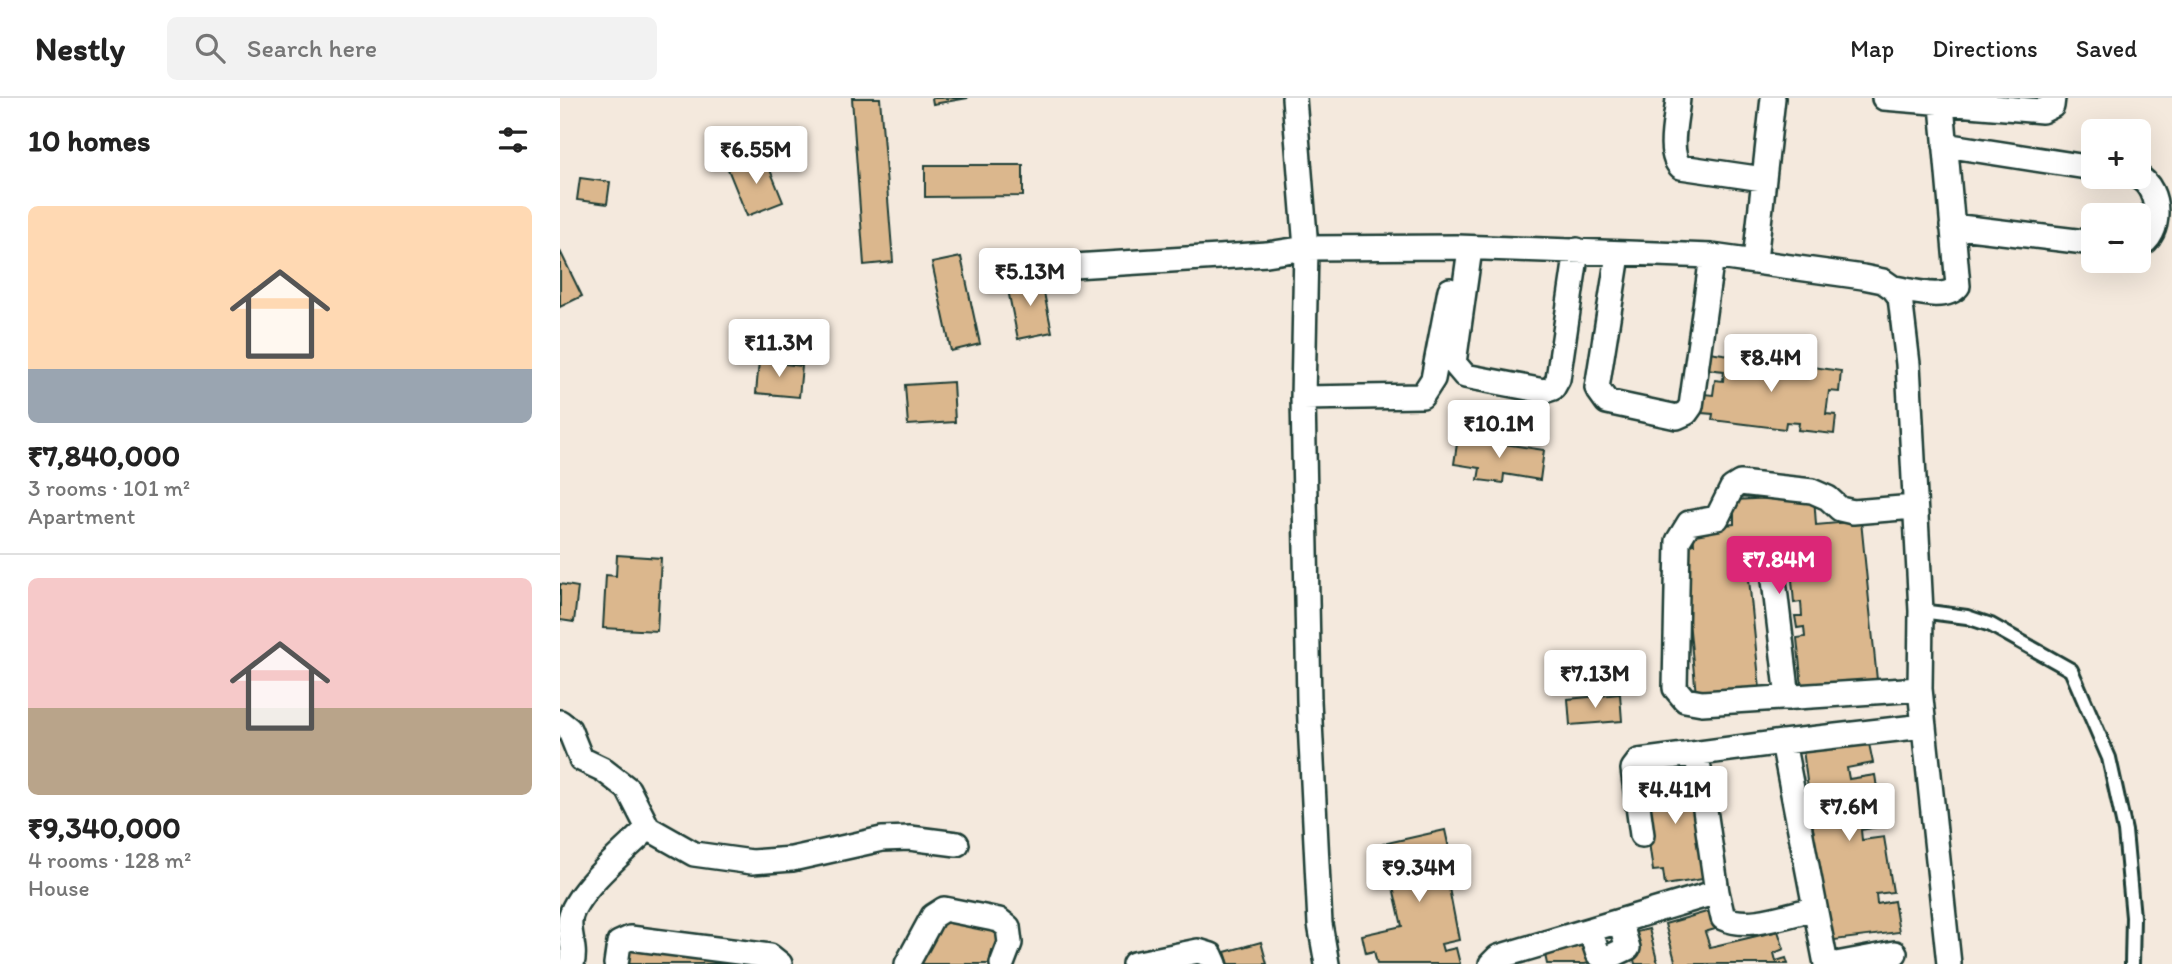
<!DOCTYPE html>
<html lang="en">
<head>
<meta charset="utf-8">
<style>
	body { margin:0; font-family:Itim,sans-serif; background:#f2f2f2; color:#222; height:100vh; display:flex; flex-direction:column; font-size:26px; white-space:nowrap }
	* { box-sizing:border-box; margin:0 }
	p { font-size:23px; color:#767676 }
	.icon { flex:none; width:38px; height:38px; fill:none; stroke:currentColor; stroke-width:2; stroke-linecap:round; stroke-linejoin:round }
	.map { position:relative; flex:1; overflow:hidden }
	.drawer { display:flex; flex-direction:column; background:#fff; width:560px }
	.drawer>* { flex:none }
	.fabs { position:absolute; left:1521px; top:21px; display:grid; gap:14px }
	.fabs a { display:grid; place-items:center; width:70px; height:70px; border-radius:10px; background:#fff; box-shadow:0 7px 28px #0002; font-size:35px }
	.price { position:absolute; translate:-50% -60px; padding:0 16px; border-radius:7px; background:#fff; color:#222; font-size:23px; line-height:46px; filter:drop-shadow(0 2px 4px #0008) }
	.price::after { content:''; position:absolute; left:50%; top:42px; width:21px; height:16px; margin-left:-10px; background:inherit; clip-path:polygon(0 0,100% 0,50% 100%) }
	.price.current { background:#db2777; color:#fff }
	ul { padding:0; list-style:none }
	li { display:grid; align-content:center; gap:14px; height:371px; padding:0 28px }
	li+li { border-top:2px solid #e0e0e0 }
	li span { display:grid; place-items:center; height:217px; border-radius:10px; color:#555 }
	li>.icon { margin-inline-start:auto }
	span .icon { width:126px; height:126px; fill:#fffc; stroke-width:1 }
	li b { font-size:30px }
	h2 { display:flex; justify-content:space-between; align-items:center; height:84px; padding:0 28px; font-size:30px }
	header { display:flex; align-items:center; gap:42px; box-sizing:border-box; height:98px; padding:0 35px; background:#fff; border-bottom:2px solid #e0e0e0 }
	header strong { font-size:33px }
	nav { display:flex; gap:38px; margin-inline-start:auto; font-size:24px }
	.search { width:490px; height:63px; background:#f2f2f2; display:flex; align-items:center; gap:18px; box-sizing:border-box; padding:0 24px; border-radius:10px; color:#767676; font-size:26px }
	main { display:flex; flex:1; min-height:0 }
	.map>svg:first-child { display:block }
	.building { fill:#dbb78d; stroke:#1f3d34; stroke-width:2 }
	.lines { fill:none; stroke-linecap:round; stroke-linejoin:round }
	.service-casing { stroke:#1f3d34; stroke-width:18 }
	.minor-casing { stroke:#1f3d34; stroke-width:28 }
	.service { stroke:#fff; stroke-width:12 }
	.minor { stroke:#fff; stroke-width:23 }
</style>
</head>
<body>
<header>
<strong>Nestly</strong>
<div class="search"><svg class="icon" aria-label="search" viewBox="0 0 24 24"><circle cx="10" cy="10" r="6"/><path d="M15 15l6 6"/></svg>Search here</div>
<nav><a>Map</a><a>Directions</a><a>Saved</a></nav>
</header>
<main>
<section class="drawer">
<h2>10 homes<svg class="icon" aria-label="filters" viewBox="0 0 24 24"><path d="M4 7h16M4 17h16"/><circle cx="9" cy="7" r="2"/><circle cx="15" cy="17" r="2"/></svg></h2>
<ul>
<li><span style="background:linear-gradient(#ffd9b3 75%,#9aa5b1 0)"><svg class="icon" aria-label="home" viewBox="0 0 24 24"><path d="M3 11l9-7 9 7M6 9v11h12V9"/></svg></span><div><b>₹7,840,000</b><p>3 rooms · 101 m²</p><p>Apartment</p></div></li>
<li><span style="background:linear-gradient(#f6c9c9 60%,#b9a48a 0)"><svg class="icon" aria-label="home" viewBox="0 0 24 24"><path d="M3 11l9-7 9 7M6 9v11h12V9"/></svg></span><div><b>₹9,340,000</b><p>4 rooms · 128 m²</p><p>House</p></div></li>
</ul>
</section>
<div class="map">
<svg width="1612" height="866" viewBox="0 0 1612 866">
	<rect width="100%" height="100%" fill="#f4e9dd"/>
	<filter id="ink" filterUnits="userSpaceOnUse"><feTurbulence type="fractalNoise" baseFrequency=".0143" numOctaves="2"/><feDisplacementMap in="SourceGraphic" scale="14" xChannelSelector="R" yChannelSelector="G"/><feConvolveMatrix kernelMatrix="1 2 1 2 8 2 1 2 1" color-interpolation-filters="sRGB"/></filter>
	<g filter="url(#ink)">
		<path class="building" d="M292,0H320L333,164L304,167Z
			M372,0H408L373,6Z
			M204,57L223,104L187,118L168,71Z
			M365,67H463V98L365,99Z
			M20,80L50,84L47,106L17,102Z
			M0,153L22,198L0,209Z
			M401,159L420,246L391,253L372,165Z
			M481,180L492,234L458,241L447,187Z
			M1149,254L1281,273L1279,294L1269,293L1266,316L1276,317L1274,336L1238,332L1239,325L1226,324L1225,331L1152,322L1153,316L1142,315L1144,296L1153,297L1155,282L1163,283L1164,273L1146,271Z
			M199,263L242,268L239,299L196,295Z
			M393,284L395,324L348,327L345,287Z
			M898,339L984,352L980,382L944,376L943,385L918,382L920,370L894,366Z
			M1254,398L1256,427L1301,423L1317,582L1242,589L1237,540L1245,539L1244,529L1237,530L1235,518H1242L1241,504L1234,505L1231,470L1239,469L1238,459L1230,460L1229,450L1186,451L1200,591L1136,597L1122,447L1134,446L1133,430L1174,426V402Z
			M57,457L101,460L97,533L43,530L46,477L56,478Z
			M0,486L18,489L14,524L0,522Z
			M1060,596L1062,623L1010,627L1008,601Z
			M1308,641L1313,665L1287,670L1289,681L1315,677L1323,728L1301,732L1302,742L1324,739L1333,794L1316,796L1317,806L1334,803L1339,834L1267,843L1243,651Z
			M1135,672L1149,780L1105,787L1103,772L1093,773L1080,679Z
			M885,732L896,782L888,785L899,842L881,846L883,853L896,850L900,866H817L814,853L806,855L802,837L842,828L823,746Z
			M1150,813L1155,831L1145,834L1150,849L1218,833L1224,851L1214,855L1216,863L1226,860L1228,866H1116L1105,826Z
			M386,817L438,828L441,853L432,852L429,866H359L367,833L378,836Z
			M1089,831L1098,866H1075L1068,836Z
			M701,844L707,866H669L665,854Z
			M1031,845L1036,863L1025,866H987L985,857Z
			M63,846L215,866H61Z"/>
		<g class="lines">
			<defs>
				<path id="service" d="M1361,513L1407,519L1431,527L1511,572L1549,660L1565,733L1573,819L1572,866"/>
				<path id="minor" d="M734,0L746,150L743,300L749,603L760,826L767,866
					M1118,0C1117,19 1106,56 1121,69L1203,81
					M1324,0L1482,13L1492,8L1493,0
					M1385,47L1533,70
					M1578,79C1601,90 1603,138 1578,148
					M1392,128L1533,145
					M910,151L894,265L905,278L984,293L993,290L998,281L1017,152
					M1058,157L1037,290L1047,304L1117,319L1126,315L1131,308L1152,158
					M1195,162L1213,0
					M466,171L707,156L746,150L897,149L1152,158L1303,179L1323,183L1333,190L1340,199L1348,266L1361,513L1360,591L1389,866
					M1333,190C1350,192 1385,204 1398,188L1382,7
					M743,300L862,298L873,281L890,192
					M1354,409L1293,414L1280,411L1268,400L1252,393L1180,385L1172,390L1157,420L1129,425L1118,443L1115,590L1125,602L1142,605L1360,591
					M1211,457L1228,600
					M0,624L9,631L21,661L42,671L68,691L88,730L134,756L192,764L232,761L322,741L350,740L397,746
					M1137,657L1157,794
					M1082,737L1073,671L1079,663L1223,644
					M1030,832L1038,856L1045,861L1068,850L1060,823
					M12,866C17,849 6,833 11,817C20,789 67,751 88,730
					M56,866L59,845L70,840L210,858L220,866
					M347,866L373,818L384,811L439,822L448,829L450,845L442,866
					M574,866L638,853L651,857L655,866
					M931,866L938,859L1157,794L1163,820C1189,832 1226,817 1253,811
					M1266,866L1223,644L1364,628
					M1276,866L1335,855"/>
			</defs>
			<use href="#service" class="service-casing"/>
			<use href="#minor" class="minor-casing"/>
			<use href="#service" class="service"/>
			<use href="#minor" class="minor"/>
		</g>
	</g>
</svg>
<div class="fabs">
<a>+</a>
<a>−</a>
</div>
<b class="price" style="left:196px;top:88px">₹6.55M</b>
<b class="price" style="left:470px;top:210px">₹5.13M</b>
<b class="price" style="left:219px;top:281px">₹11.3M</b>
<b class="price" style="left:1211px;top:296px">₹8.4M</b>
<b class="price" style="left:939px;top:362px">₹10.1M</b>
<b class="price current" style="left:1219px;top:498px">₹7.84M</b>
<b class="price" style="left:1035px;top:612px">₹7.13M</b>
<b class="price" style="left:1115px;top:728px">₹4.41M</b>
<b class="price" style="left:1289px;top:745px">₹7.6M</b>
<b class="price" style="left:859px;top:806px">₹9.34M</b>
</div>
</main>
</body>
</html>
